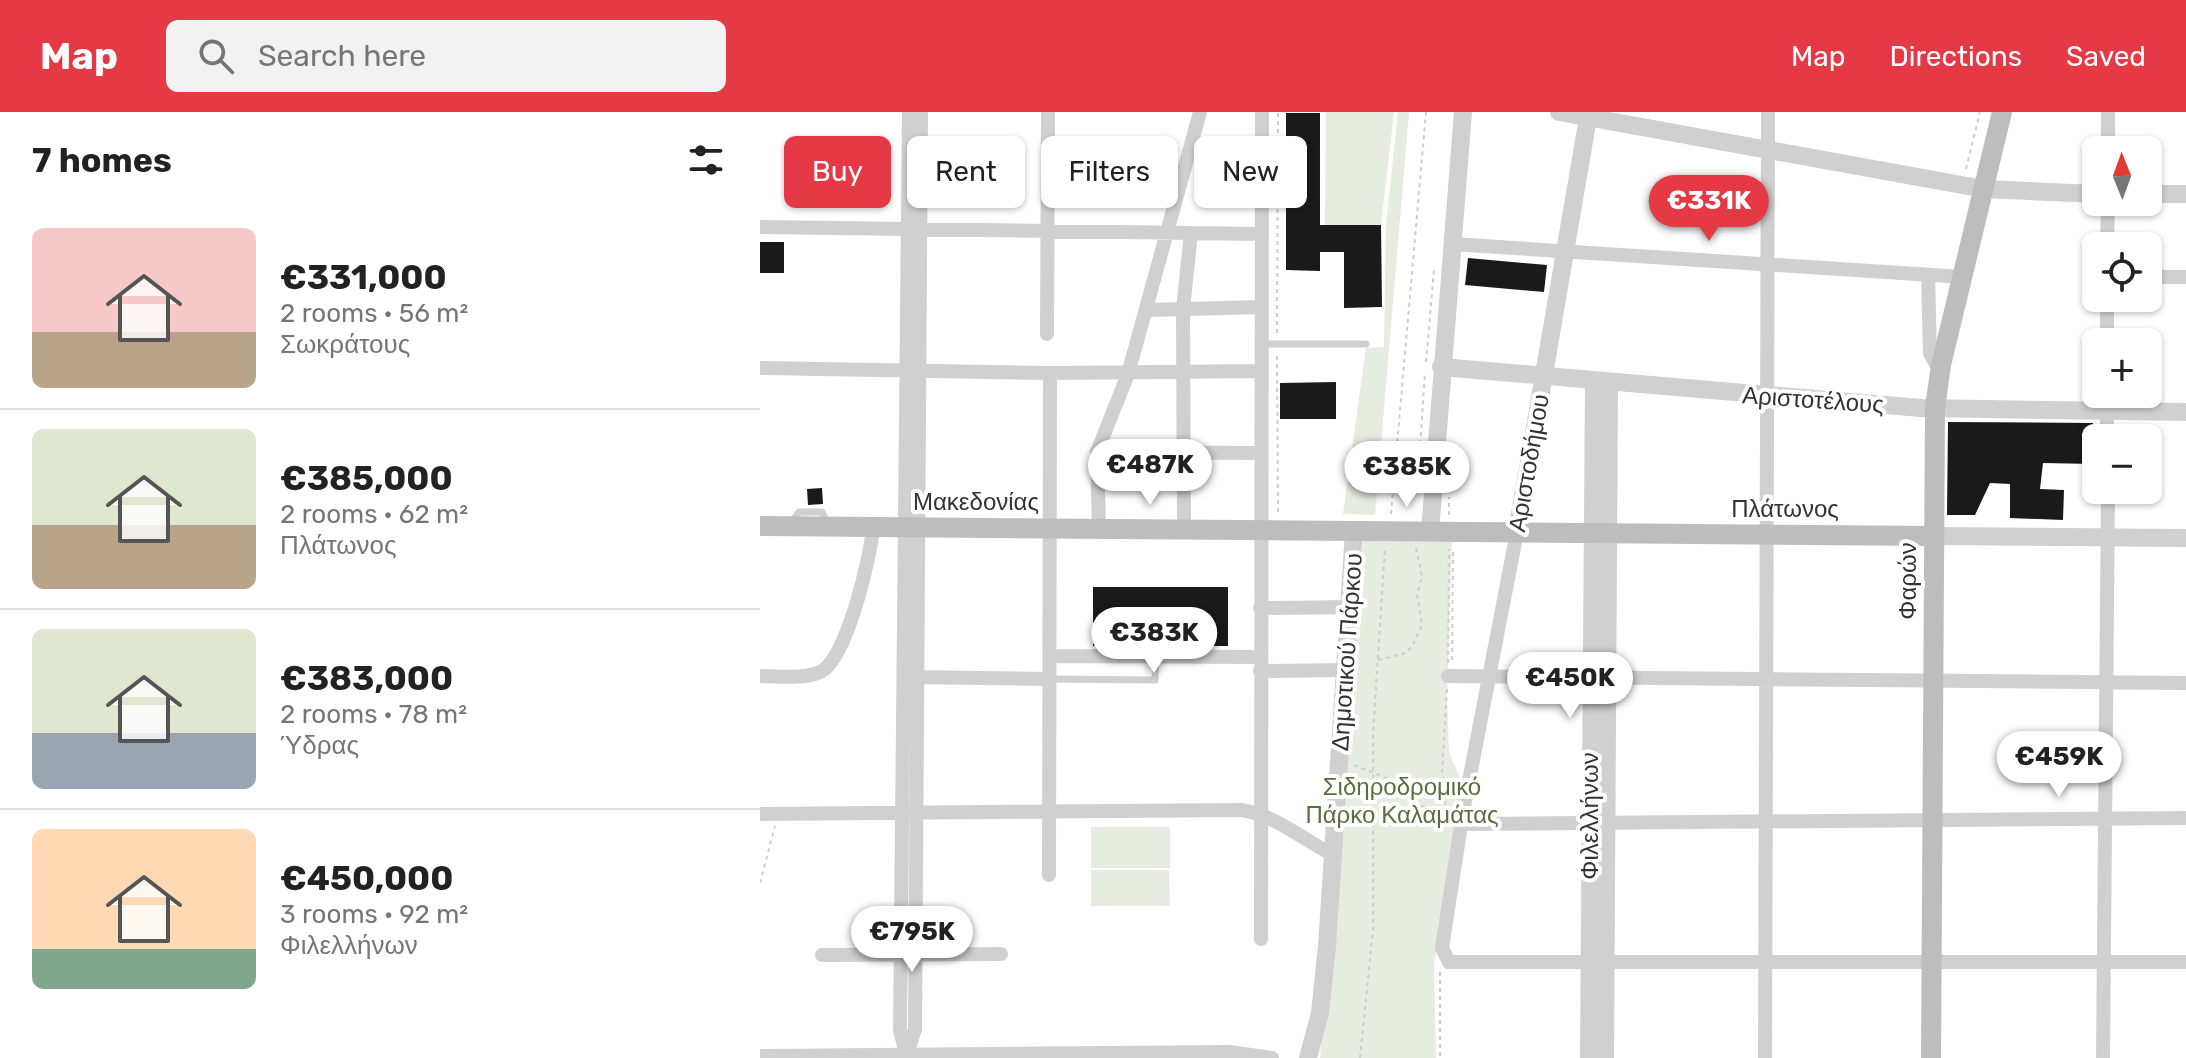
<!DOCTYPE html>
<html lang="en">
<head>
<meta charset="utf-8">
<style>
	body { margin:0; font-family:Rubik,sans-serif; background:#f2f2f2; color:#222; height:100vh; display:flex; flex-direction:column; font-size:30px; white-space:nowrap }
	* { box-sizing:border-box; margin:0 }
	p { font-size:26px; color:#767676 }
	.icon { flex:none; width:44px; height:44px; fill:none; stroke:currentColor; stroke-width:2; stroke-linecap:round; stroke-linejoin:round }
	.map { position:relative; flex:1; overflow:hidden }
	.details { display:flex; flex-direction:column; background:#fff; width:760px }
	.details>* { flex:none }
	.banner { position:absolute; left:24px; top:24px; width:760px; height:72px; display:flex; gap:16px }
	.needle { width:52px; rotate:359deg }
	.tools { position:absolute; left:1322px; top:24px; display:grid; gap:16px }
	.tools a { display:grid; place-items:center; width:80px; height:80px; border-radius:12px; background:#fff; box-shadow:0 2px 6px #0004; font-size:40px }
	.price { position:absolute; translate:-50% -68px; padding:0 18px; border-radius:28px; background:#fff; color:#222; font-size:26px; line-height:52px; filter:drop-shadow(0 2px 4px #0008) }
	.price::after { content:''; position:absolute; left:50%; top:48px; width:24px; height:18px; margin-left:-12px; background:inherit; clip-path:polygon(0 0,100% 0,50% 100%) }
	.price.selected { background:#e63946; color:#fff }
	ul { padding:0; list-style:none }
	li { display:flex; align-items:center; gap:24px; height:200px; padding:0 32px }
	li+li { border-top:2px solid #e0e0e0 }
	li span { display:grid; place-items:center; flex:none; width:224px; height:160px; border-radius:12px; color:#555 }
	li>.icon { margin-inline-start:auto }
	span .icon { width:96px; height:96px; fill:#fffc; stroke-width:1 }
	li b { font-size:34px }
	h2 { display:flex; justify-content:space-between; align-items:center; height:96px; padding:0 32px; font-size:34px }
	.tag { padding:0 28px; border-radius:12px; background:#fff; box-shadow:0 2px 6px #0004; font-size:28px; line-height:72px }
	.tag.selected { background:#e63946; color:#fff }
	header { display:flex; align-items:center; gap:48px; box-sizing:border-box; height:112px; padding:0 40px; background:#e63946; color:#fff }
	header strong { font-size:38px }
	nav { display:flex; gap:44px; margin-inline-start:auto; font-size:28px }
	.search { width:560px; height:72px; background:#f2f2f2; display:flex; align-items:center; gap:20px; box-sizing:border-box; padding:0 28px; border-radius:12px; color:#767676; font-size:30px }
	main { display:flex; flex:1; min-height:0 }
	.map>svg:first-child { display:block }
	.green { fill:#e6ecdf }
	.building { fill:#1a1a1a }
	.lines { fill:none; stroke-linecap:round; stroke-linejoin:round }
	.path { stroke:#cdcdcd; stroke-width:2; stroke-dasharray:4 4; stroke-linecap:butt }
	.service { stroke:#d0d0d0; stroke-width:7 }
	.minor { stroke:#d0d0d0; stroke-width:14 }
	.tertiary { stroke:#d0d0d0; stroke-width:18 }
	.secondary { stroke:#bdbdbd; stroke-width:20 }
	.labels { text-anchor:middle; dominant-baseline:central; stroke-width:8; stroke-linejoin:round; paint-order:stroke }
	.street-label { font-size:24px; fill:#333; stroke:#fff }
	.park-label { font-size:24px; fill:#56703f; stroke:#fff }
</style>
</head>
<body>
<header>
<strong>Map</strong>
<div class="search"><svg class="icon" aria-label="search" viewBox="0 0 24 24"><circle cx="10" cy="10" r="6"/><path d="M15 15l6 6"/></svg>Search here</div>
<nav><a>Map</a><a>Directions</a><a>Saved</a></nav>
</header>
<main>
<section class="details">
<h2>7 homes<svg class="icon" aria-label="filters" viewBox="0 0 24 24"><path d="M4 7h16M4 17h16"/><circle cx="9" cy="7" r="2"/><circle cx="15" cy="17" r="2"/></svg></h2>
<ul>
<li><span style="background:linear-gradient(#f6c9c9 65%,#b9a48a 0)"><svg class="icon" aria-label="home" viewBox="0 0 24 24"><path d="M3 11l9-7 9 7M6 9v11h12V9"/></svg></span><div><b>€331,000</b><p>2 rooms · 56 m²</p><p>Σωκράτους</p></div></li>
<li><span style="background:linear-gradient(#dfe7d0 60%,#b9a48a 0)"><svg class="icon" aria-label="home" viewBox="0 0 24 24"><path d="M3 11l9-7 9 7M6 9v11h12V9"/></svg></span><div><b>€385,000</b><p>2 rooms · 62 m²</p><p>Πλάτωνος</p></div></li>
<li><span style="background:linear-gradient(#dfe7d0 65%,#9aa5b1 0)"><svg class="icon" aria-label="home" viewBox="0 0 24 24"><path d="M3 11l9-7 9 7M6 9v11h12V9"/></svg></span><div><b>€383,000</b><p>2 rooms · 78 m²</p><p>Ύδρας</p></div></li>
<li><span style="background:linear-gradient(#ffd9b3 75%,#7fa58c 0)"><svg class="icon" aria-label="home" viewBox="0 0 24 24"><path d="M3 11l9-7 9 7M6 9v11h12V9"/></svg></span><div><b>€450,000</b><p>3 rooms · 92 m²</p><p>Φιλελλήνων</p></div></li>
</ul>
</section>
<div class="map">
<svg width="1426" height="946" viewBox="0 0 1426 946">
	<rect width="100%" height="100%" fill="#fff"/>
	<path class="green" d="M566,0H634L621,113H565Z
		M638,0H649L615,403L583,402L606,236L624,235L626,113Z
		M603,429L692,430L687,581L689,641L705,677L674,851L676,946H560Z
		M331,715H410V756H331Z
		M331,758H409L410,794H331Z"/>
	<path class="building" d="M526,1H560V113H621L622,195L584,196V140H560V159L526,158Z
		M0,130H24V161H0Z
		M708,146L787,153L784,180L705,173Z
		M576,270V307H520V271Z
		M1188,310L1333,311V352L1283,351L1280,377L1304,378L1303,408L1250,406V372L1230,371L1215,403H1187Z
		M62,376L63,392L48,393L47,377Z
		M333,475H468V534H333Z"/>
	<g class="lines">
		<path class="path" d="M1206,57L1220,0
			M517,221L518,0
			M517,244L518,401
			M666,250L674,157
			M657,380L665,260
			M631,402L666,0
			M689,403V385
			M618,548L643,542L652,535L662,513L657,483L662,464L656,436
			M692,548L693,439
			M688,551L689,437
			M687,577L682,660L687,710
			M594,653L629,667L657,693L685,699
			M0,771L15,714
			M680,860V946
			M600,946L613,818V622L625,436"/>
		<path class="service" d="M502,232H606
			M31,412L39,400H62L68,413
			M290,567L395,568L396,544"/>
		<path class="minor" d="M1348,38V0
			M0,115L501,122
			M692,132L1203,165
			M1347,134L1348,90
			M1168,163L1170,241L1180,260
			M1388,165H1426
			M387,198L502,195
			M287,222L288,0
			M1347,230V186
			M0,256L290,261L502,259
			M1347,282V326
			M337,340L501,341
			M339,417L337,340L368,262L440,0
			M424,418L423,197L431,121
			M757,420L703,700L682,836L689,850H1426
			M500,496L591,495
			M289,544L500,545
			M500,559L587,558
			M0,564C18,564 45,568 62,559C87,545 111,444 113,415
			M688,564L1426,571
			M147,565L289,567
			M0,702L480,698C512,701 544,728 573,743
			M701,712L1426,706
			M289,763L290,261
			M501,827L502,0
			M62,843L241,842
			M147,943L155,917L161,0
			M0,944L470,940L512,946
			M147,946L140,918L149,0
			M1005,946L1008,0
			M1343,946L1348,378"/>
		<path class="tertiary" d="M799,0L1224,77L1336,82
			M1388,82H1426
			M681,255L1161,296L1426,300
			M670,420L703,0
			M757,420L829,0
			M1174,424L1426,426
			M548,946L560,901L567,834L594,419
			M829,946L834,270
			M845,946L849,271"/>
		<path class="secondary" d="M0,414L1174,424
			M1171,946L1175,296L1181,253L1242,0"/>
	</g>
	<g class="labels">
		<g class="street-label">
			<text transform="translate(1053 288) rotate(4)">Αριστοτέλους</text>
			<text transform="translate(769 351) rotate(-80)">Αριστοδήμου</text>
			<text x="216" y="390">Μακεδονίας</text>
			<text x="1025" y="397">Πλάτωνος</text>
			<text transform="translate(1148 469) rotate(-90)">Φαρών</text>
			<text transform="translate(587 540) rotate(-86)">Δημοτικού Πάρκου</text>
			<text transform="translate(830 704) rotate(-90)">Φιλελλήνων</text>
		</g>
		<g class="park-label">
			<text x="642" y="675">Σιδηροδρομικό<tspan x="642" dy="28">Πάρκο Καλαμάτας</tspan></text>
		</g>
	</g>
</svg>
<div class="tools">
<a><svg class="needle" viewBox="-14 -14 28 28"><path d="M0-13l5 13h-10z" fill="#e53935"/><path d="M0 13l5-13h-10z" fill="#767676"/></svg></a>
<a><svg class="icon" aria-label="locate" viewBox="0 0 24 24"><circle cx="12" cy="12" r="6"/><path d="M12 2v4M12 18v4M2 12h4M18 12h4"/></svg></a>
<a>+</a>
<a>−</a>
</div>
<b class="price selected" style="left:949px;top:131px">€331K</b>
<b class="price" style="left:390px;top:395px">€487K</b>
<b class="price" style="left:647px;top:397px">€385K</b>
<b class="price" style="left:394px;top:563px">€383K</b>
<b class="price" style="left:810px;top:608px">€450K</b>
<b class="price" style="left:1299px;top:687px">€459K</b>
<b class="price" style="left:152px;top:862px">€795K</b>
<div class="banner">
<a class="tag selected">Buy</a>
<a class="tag">Rent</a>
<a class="tag">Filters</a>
<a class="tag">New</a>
</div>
</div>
</main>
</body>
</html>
